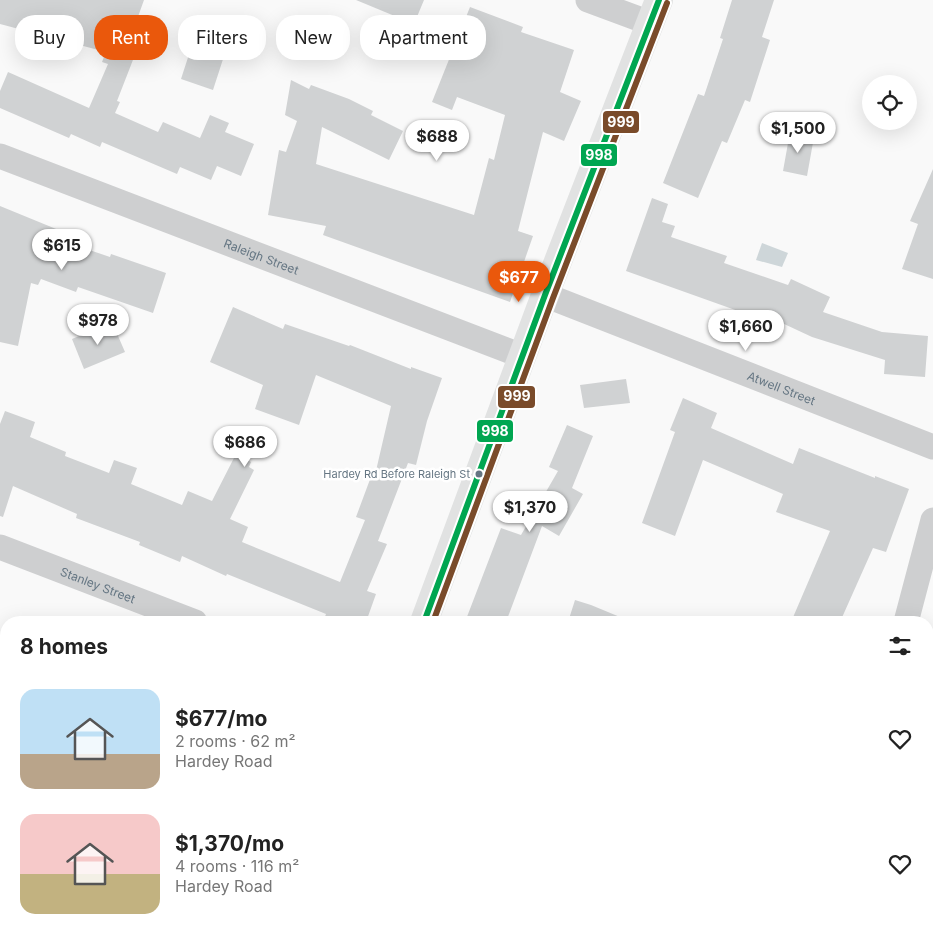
<!DOCTYPE html>
<html lang="en">
<head>
<meta charset="utf-8">
<style>
	body { margin:0; font-family:Inter,sans-serif; background:#f6f6f6; color:#222; height:100vh; display:flex; flex-direction:column; font-size:19px; white-space:nowrap }
	* { box-sizing:border-box; margin:0 }
	p { font-size:16px; color:#767676 }
	.icon { flex:none; width:28px; height:28px; fill:none; stroke:currentColor; stroke-width:2; stroke-linecap:round; stroke-linejoin:round }
	.map { position:relative; flex:1; overflow:hidden }
	.panel { position:absolute; left:0px; top:616px; width:934px; height:321px; display:flex; flex-direction:column; background:#fff; border-radius:20px 20px 0 0; box-shadow:0 5px 20px #0002 }
	.panel>* { flex:none }
	.guide { position:absolute; left:15px; top:15px; width:500px; height:45px; display:flex; gap:10px }
	.controls { position:absolute; left:862px; top:75px; display:grid; gap:10px }
	.controls a { display:grid; place-items:center; width:55px; height:55px; border-radius:50%; background:#fff; box-shadow:0 5px 20px #0002; font-size:25px }
	.price { position:absolute; translate:-50% -42px; padding:0 11px; border-radius:18px; background:#fff; color:#222; font-size:16px; line-height:32px; filter:drop-shadow(0 1px 2px #0008) }
	.price::after { content:''; position:absolute; left:50%; top:30px; width:15px; height:11px; margin-left:-8px; background:inherit; clip-path:polygon(0 0,100% 0,50% 100%) }
	.price.selected { background:#ea580c; color:#fff }
	ul { padding:0; list-style:none }
	li { display:flex; align-items:center; gap:15px; height:125px; padding:0 20px }
	li span { display:grid; place-items:center; flex:none; width:140px; height:100px; border-radius:15px; color:#555 }
	li>.icon { margin-inline-start:auto }
	span .icon { width:60px; height:60px; fill:#fffc; stroke-width:1 }
	li b { font-size:21px }
	h2 { display:flex; justify-content:space-between; align-items:center; height:60px; padding:0 20px; font-size:21px }
	.pill { padding:0 18px; border-radius:20px; background:#fff; box-shadow:0 5px 20px #0002; font-size:18px; line-height:45px }
	.pill.selected { background:#ea580c; color:#fff }
	.map>svg:first-child { display:block }
	.water { fill:#ced6d9 }
	.building { fill:#d0d2d3 }
	.lines { fill:none; stroke-linecap:round; stroke-linejoin:round }
	.minor { stroke:#cecfd0; stroke-width:25 }
	.major { stroke:#e1e2e2; stroke-width:28 }
	.bus-1-casing { stroke:#fff; stroke-width:10 }
	.bus-2-casing { stroke:#fff; stroke-width:10 }
	.bus-1 { stroke:#00a651; stroke-width:6 }
	.bus-2 { stroke:#7a4b2a; stroke-width:6 }
	.bus-dot { fill:#657683; stroke:#fff; stroke-width:2 }
	.labels { text-anchor:middle; dominant-baseline:central; stroke-width:5; stroke-linejoin:round; paint-order:stroke }
	.bus-label { font-size:11px; fill:#657683; stroke:#fff; text-anchor:end }
	.street-label { font-size:12px; fill:#657683; stroke:#fff }
	.line-badge { stroke:#fff; stroke-width:2 }
	.badge-label { font-size:14px; text-anchor:middle; font-weight:bold; fill:#fff }
</style>
</head>
<body>
<div class="map">
<svg width="933" height="937" viewBox="0 0 933 937">
	<rect width="100%" height="100%" fill="#f9f9f9"/>
	<path class="water" d="M762,243L788,253L782,267L756,260Z"/>
	<path class="building" d="M0,0H144L135,25L145,29L117,101L120,102L115,113L158,132L163,122L200,138L210,115L229,123L225,132L254,144L241,176L217,166L211,180L180,167L177,174L102,142L100,147L71,134L69,138L0,108V91L8,72L89,108L108,64L102,62L106,52L0,24Z
		M356,0H424L414,24Z
		M732,0H774L762,37L770,40L750,102L745,100L727,143L722,141L698,198L663,183L698,94L704,96L723,39L720,38Z
		M470,7L523,27L521,32L574,50L560,92L581,101L564,141L543,132L518,231L533,236L510,302L323,235L326,226L268,215L279,150L286,152L297,121L285,115L291,80L309,89L311,85L349,99L373,111L371,115L403,131L389,160L322,127L316,164L474,215L489,158L494,160L505,115L457,97L452,110L432,102Z
		M193,42L225,53L213,90L181,79Z
		M790,132L814,137L807,176L783,171Z
		M933,169V279L902,269L918,224L910,221Z
		M652,198L668,204L662,222L675,226L671,237L727,256L724,263L788,285L791,279L830,297L823,312L882,332L928,336L925,377L884,374L885,360L812,337L767,316L766,321L626,271Z
		M0,206L61,231L57,239L110,257L111,254L166,273L153,313L78,287L76,292L41,279L38,285L31,283L18,346L0,342Z
		M233,307L283,329L285,324L349,346L350,345L411,369V367L442,378L427,421L416,465L408,463L378,541L387,544L367,591L376,594L366,622H323L326,614L227,574L226,576L182,556L180,562L139,545L140,542L76,518L77,514L13,486L3,517L0,516V424L5,411L35,422L30,437L66,452L65,456L109,473L114,460L137,468L131,484L182,505L188,491L212,501L236,454L251,462L249,467L254,470L230,519L248,527L242,542L340,582L365,520L356,517L372,474L375,475L391,406L316,375L299,425L255,409L263,385L210,362Z
		M112,322L125,352L84,369L72,339Z
		M626,379L630,403L584,408L580,385Z
		M683,398L717,413L711,428L793,464L799,448L875,478V476L909,489L886,552L873,548L840,622H791L830,531L776,512L783,494L703,460L675,536L642,523L675,432L670,430Z
		M567,425L593,436L572,488L583,494L559,536L542,526L506,622H465L501,528L521,535L558,471L549,467Z
		M575,600L591,605L632,622H568Z"/>
	<g class="lines">
		<g class="minor">
			<path d="M588,0L650,23"/>
			<path id="s1" d="M0,156L522,356"/>
			<path id="s2" d="M545,295L933,447"/>
			<path id="s3" d="M0,547L195,622"/>
			<path d="M906,622L933,520"/>
			<path d="M803,937L806,931"/>
		</g>
		<path class="major" d="M424,622L545,295L659,0
			M303,937L305,931"/>
		<defs>
			<path id="bus-1" d="M424,622L545,295L659,0"/>
			<path id="bus-2" d="M433,622L553,298L667,3"/>
		</defs>
		<use href="#bus-1" class="bus-1-casing"/>
		<use href="#bus-2" class="bus-2-casing"/>
		<use href="#bus-1" class="bus-1"/>
		<use href="#bus-2" class="bus-2"/>
	</g>
	<circle class="bus-dot" cx="479" cy="474" r="4.5"/>
	<g class="labels">
		<g class="bus-label">
			<text x="470" y="474">Hardey Rd Before Raleigh St</text>
		</g>
		<g class="street-label">
			<text stroke="none"><textPath href="#s1" startOffset="280">Raleigh Street</textPath></text>
			<text stroke="none"><textPath href="#s2" startOffset="254">Atwell Street</textPath></text>
			<text stroke="none"><textPath href="#s3" startOffset="105">Stanley Street</textPath></text>
		</g>
	</g>
	<g class="line-badge">
		<rect x="602" y="110" width="38" height="24" rx="5" fill="#7a4b2a"/>
		<rect x="580" y="143" width="38" height="24" rx="5" fill="#00a651"/>
		<rect x="497" y="385" width="39" height="24" rx="5" fill="#7a4b2a"/>
		<rect x="476" y="419" width="38" height="24" rx="5" fill="#00a651"/>
	</g>
	<g class="badge-label">
		<text x="621" y="127">999</text>
		<text x="599" y="160">998</text>
		<text x="517" y="401">999</text>
		<text x="495" y="436">998</text>
	</g>
</svg>
<div class="controls">
<a><svg class="icon" aria-label="locate" viewBox="0 0 24 24"><circle cx="12" cy="12" r="6"/><path d="M12 2v4M12 18v4M2 12h4M18 12h4"/></svg></a>
</div>
<b class="price" style="left:798px;top:154px">$1,500</b>
<b class="price" style="left:437px;top:162px">$688</b>
<b class="price" style="left:62px;top:271px">$615</b>
<b class="price selected" style="left:519px;top:303px">$677</b>
<b class="price" style="left:98px;top:346px">$978</b>
<b class="price" style="left:746px;top:352px">$1,660</b>
<b class="price" style="left:245px;top:468px">$686</b>
<b class="price" style="left:530px;top:533px">$1,370</b>
<div class="guide">
<a class="pill">Buy</a>
<a class="pill selected">Rent</a>
<a class="pill">Filters</a>
<a class="pill">New</a>
<a class="pill">Apartment</a>
</div>
<section class="panel">
<h2>8 homes<svg class="icon" aria-label="filters" viewBox="0 0 24 24"><path d="M4 7h16M4 17h16"/><circle cx="9" cy="7" r="2"/><circle cx="15" cy="17" r="2"/></svg></h2>
<ul>
<li><span style="background:linear-gradient(#bfe0f5 65%,#b9a48a 0)"><svg class="icon" aria-label="home" viewBox="0 0 24 24"><path d="M3 11l9-7 9 7M6 9v11h12V9"/></svg></span><div><b>$677/mo</b><p>2 rooms · 62 m²</p><p>Hardey Road</p></div><svg class="icon" aria-label="heart" viewBox="0 0 24 24"><path d="M12 20l-8-8c-3-5 5-10 8-4 3-6 11-1 8 4z"/></svg></li>
<li><span style="background:linear-gradient(#f6c9c9 60%,#c2b280 0)"><svg class="icon" aria-label="home" viewBox="0 0 24 24"><path d="M3 11l9-7 9 7M6 9v11h12V9"/></svg></span><div><b>$1,370/mo</b><p>4 rooms · 116 m²</p><p>Hardey Road</p></div><svg class="icon" aria-label="heart" viewBox="0 0 24 24"><path d="M12 20l-8-8c-3-5 5-10 8-4 3-6 11-1 8 4z"/></svg></li>
</ul>
</section>
</div>
</body>
</html>
